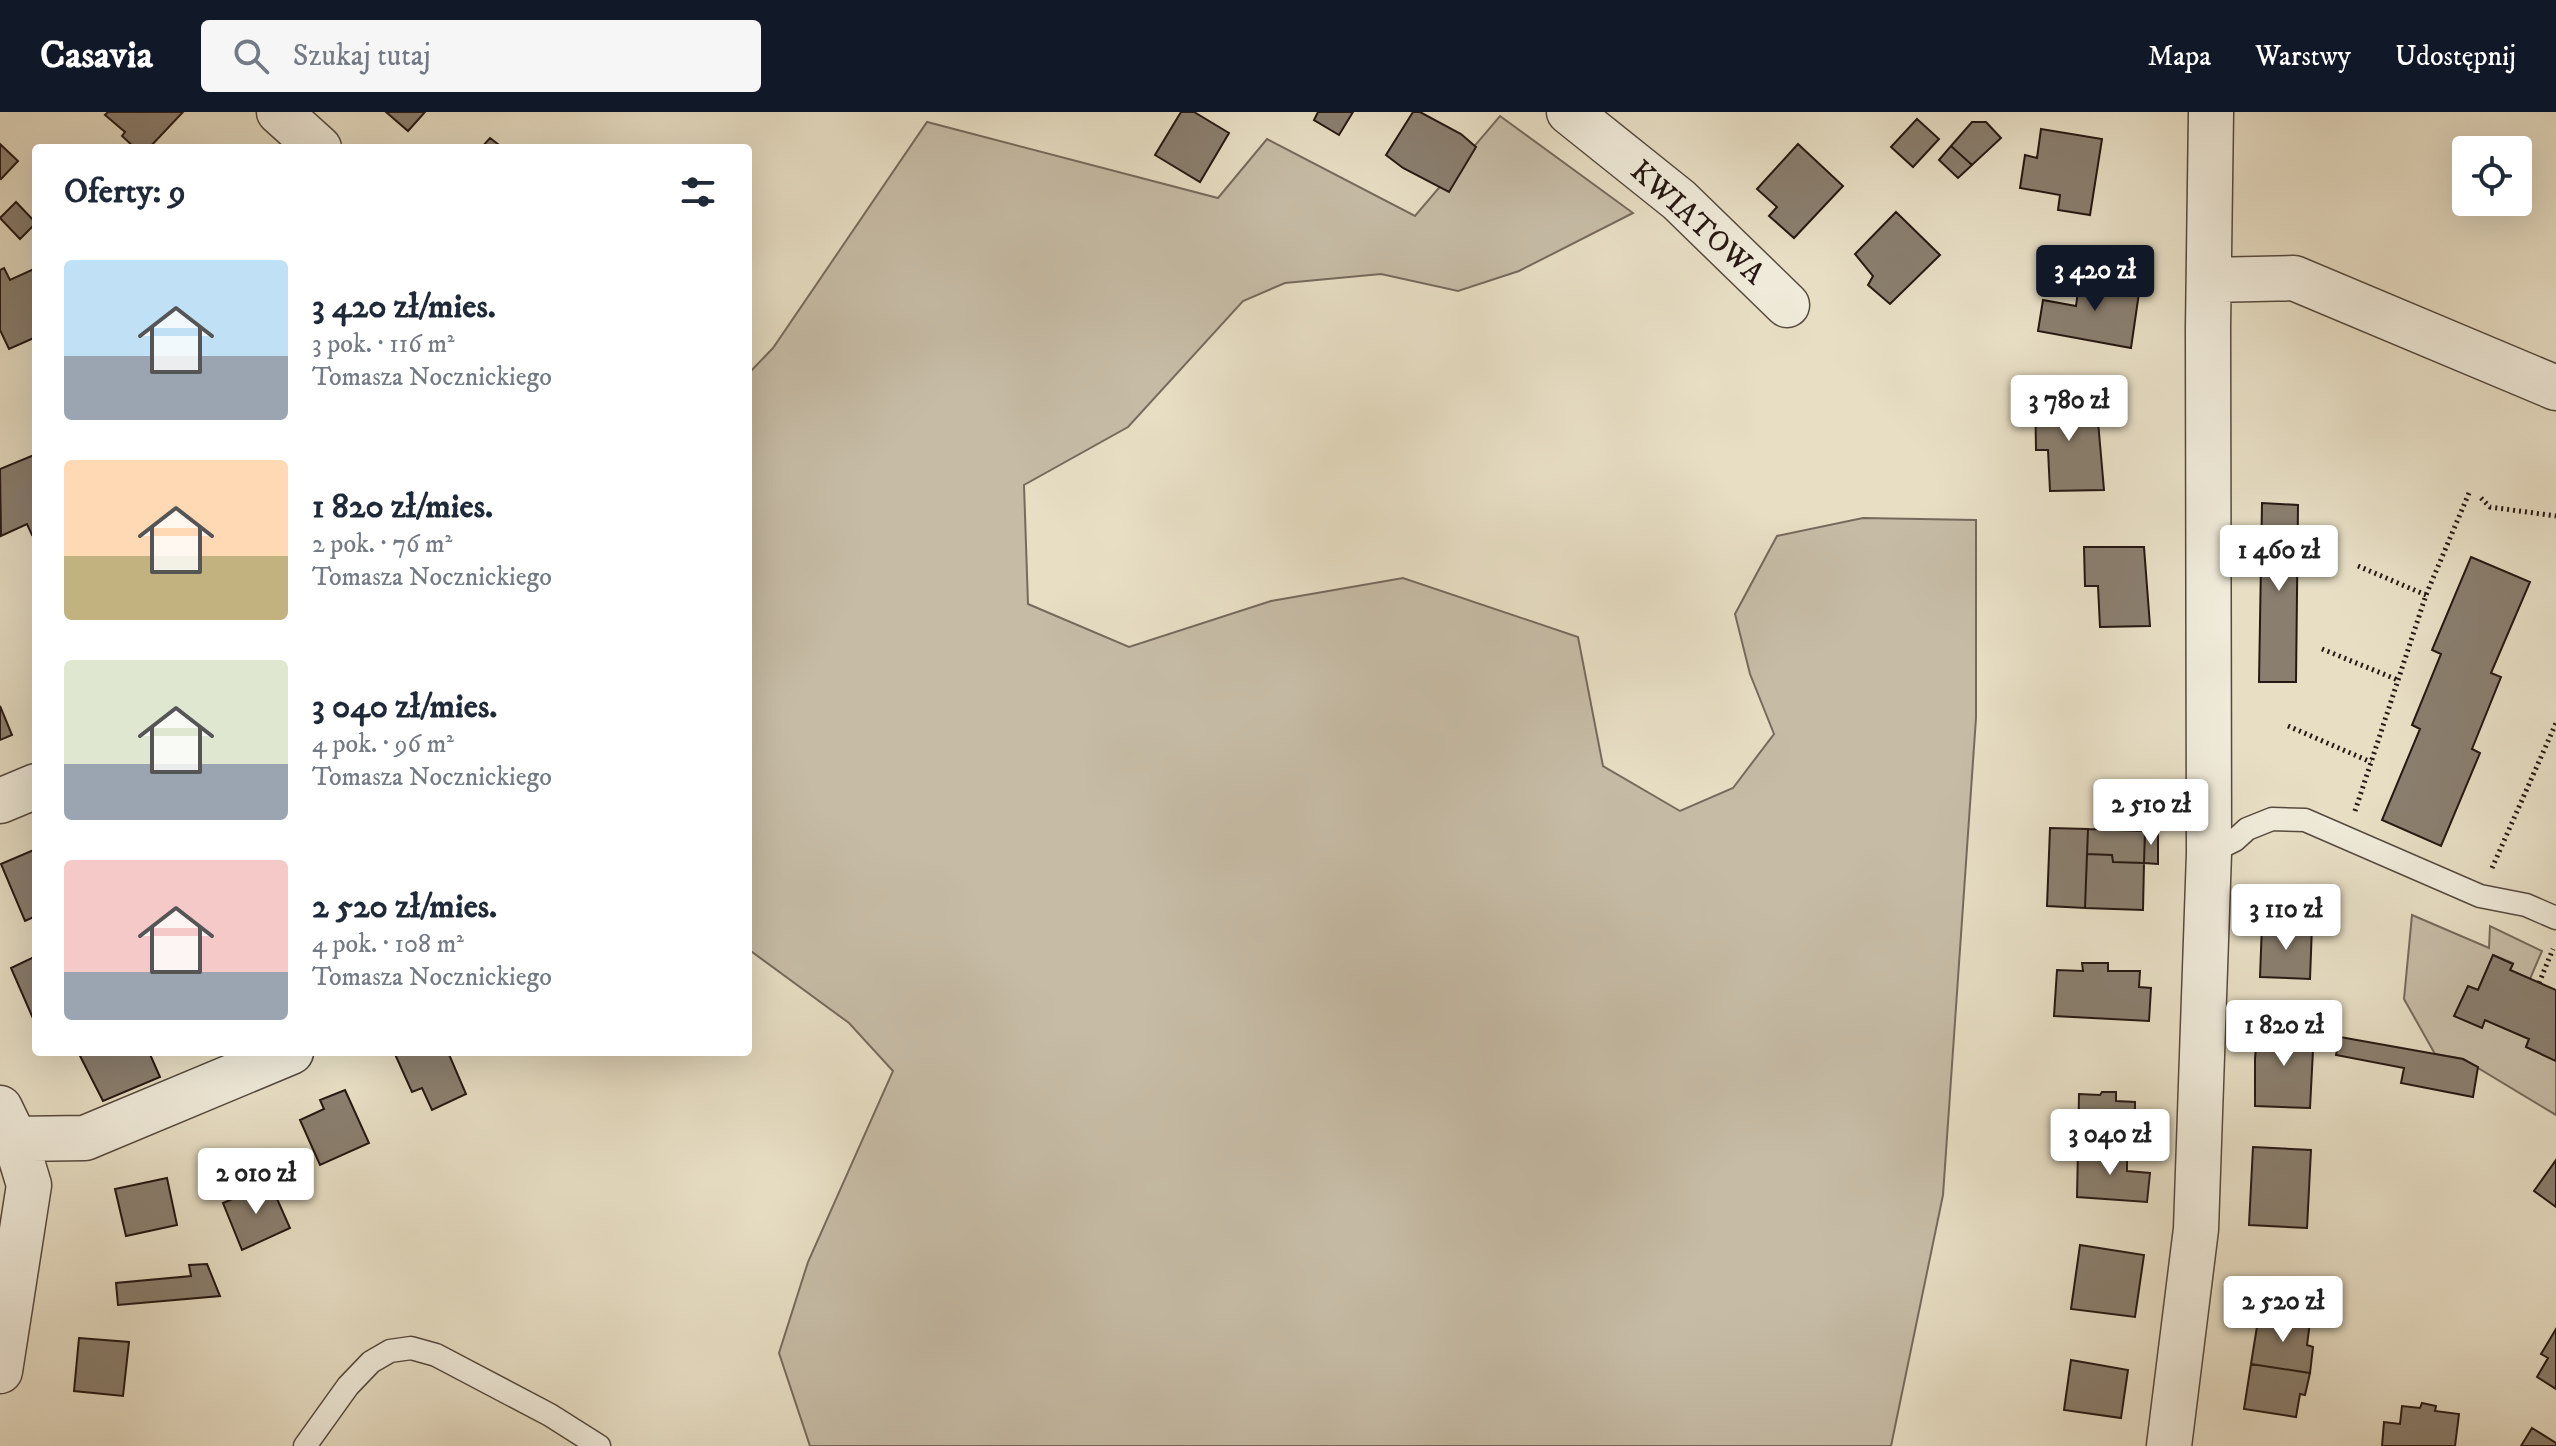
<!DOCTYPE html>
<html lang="pl">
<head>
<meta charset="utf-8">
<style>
	body { margin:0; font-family:"IM FELL DW Pica",serif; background:#f6f6f7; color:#1f2937; height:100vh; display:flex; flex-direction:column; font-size:30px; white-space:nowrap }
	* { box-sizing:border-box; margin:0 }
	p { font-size:26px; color:#747a83 }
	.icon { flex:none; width:44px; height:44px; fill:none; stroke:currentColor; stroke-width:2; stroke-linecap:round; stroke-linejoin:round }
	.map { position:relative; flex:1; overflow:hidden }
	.details { position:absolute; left:32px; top:32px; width:720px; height:912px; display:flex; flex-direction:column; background:#fff; border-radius:8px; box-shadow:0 8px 32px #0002 }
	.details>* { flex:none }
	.controls { position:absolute; left:2452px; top:24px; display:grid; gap:16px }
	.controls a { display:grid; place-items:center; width:80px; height:80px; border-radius:8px; background:#fff; box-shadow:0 8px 32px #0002; font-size:40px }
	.price { position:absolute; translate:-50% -68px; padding:0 18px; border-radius:8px; background:#fff; color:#222; font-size:26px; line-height:52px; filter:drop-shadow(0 2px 4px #0008) }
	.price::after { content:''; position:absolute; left:50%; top:48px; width:24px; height:18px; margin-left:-12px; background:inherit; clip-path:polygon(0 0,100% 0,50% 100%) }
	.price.active { background:#111827; color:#fff }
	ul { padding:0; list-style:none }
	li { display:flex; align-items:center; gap:24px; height:200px; padding:0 32px }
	li span { display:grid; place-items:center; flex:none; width:224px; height:160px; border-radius:8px; color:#555 }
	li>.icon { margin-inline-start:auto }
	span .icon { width:96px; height:96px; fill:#fffc; stroke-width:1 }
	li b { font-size:34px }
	h2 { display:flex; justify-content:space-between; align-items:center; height:96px; padding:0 32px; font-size:34px }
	header { display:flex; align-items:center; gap:48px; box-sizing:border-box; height:112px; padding:0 40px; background:#111827; color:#fff }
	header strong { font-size:38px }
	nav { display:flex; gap:44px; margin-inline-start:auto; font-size:28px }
	.search { width:560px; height:72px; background:#f6f6f7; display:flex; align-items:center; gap:20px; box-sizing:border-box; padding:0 28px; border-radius:8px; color:#747a83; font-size:30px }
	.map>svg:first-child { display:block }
	.green { fill:#c6bca6; stroke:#766a5c; stroke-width:2 }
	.building { fill:#8a7f6f; stroke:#261812; stroke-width:2 }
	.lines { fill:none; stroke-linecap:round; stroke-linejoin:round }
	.service-casing { stroke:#564a3e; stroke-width:25 }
	.minor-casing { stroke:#564a3e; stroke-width:47 }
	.path { stroke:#261812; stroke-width:5; stroke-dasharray:2 4; stroke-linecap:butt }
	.service { stroke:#efead9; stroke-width:22 }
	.minor { stroke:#efead9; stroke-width:44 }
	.labels { text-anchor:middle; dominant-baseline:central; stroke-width:8; stroke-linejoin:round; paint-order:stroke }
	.street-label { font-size:30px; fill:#261812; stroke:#efead9 }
</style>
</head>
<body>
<header>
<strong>Casavia</strong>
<div class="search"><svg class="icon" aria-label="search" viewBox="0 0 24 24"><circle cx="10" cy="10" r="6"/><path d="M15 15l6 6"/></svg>Szukaj tutaj</div>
<nav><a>Mapa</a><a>Warstwy</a><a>Udostępnij</a></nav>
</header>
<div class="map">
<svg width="2556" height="1334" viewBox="0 0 2556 1334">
	<rect width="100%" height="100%" fill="#e7dec4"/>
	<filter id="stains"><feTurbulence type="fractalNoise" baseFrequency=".0025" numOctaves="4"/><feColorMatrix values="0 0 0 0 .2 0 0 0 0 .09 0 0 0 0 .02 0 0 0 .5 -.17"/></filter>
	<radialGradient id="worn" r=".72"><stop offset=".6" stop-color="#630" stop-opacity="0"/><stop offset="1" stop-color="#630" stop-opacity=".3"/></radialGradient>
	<path class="green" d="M1500,4L1633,101L1519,159L1458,179L1381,162L1285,171L1243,189L1128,315L1024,373L1028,492L1129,535L1271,489L1403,466L1578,525L1603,654L1680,699L1733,676L1774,622L1750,562L1735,502L1777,424L1863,406L1976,408V606L1943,1083L1891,1334H810L779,1241L808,1150L893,959L849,911L748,837V262L773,236L927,10L1218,86L1267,27L1415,104Z
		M2412,803L2489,836L2490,814L2542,839L2530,867L2510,858L2513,851L2493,843L2478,878L2468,874L2455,904L2482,916L2485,908L2529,927L2526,935L2556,949V1003L2463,947L2435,942L2404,887Z"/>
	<path class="building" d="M108,0H183L149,36H135L122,24L125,20L105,3Z
		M386,0H425L408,19Z
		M1181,0H1194L1229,21L1200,70L1155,43Z
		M1318,0H1353L1339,23L1314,8Z
		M1413,0H1420L1461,22L1476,35L1449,80L1403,56L1386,43Z
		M1917,7L1939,27L1913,55L1891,35Z
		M1972,10H1986L2001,26L1972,53L1951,34Z
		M2041,17L2102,27L2090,103L2058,98L2060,83L2020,76L2025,43L2037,46Z
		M490,26L503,36H481Z
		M0,32L18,49L1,67L0,66Z
		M1798,32L1843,74L1794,126L1769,104L1777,95L1757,77Z
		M1951,34L1972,53L1958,66L1939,48Z
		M16,90L36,111L20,127L0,106Z
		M1896,100L1940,143L1890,192L1868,173L1873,164L1855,142Z
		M4,156L10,168L36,156V225L9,237L0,218V158Z
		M2080,165L2140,174L2131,236L2038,219L2043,188L2076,194Z
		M2060,275V298H2097L2104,378L2050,379L2048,338H2036L2035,276Z
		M34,343L36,421L32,423L27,412L1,424L0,357Z
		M2262,391L2298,393L2296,570H2259Z
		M2084,435H2144L2150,514L2100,515L2098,474H2085Z
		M2471,445L2530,470L2491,561L2501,565L2472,637L2480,641L2441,734L2382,708L2420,617L2412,613L2441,542L2432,538Z
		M0,594L12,623L0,628Z
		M2050,716L2088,717L2085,796L2047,794Z
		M2088,717L2145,719L2144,751L2113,750L2112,743L2087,742Z
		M2145,719H2158V752L2144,751Z
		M36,737V804L25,809L1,752Z
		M2087,742L2112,743L2113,750L2144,751L2143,798L2085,796Z
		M2262,812L2312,814L2310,867L2260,865Z
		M2493,843L2513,852L2510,858L2556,878V949L2526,935L2529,927L2485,908L2482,916L2454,904L2468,874L2478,878Z
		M36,844V911H35L11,856Z
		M2082,851H2108V859H2140L2139,875L2151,876L2149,909L2054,904L2057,858L2083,859Z
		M2258,917L2314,919L2310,996L2255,994V946Z
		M2340,925L2463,947L2478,955L2473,985L2401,971L2404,956L2336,943Z
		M78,940H149L160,965L103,989Z
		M394,940H448L466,982L432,998L422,976L412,980Z
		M345,978L369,1031L320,1053L300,1008L324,997L320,988Z
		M2102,980H2116V989L2135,990V1012L2128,1013L2127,1037H2078L2079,982L2100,983Z
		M2253,1035L2311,1038L2307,1116L2249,1113Z
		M2078,1037H2127V1059L2150,1061L2147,1090L2077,1085Z
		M2556,1048V1095L2534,1079Z
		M167,1066L177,1113L126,1124L115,1077Z
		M270,1071L290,1116L242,1138L223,1091Z
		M2080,1133L2144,1143L2135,1205L2071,1197Z
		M207,1152L220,1184L118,1193L116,1171L191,1164L189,1153Z
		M2259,1202L2310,1210L2307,1233L2313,1235L2310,1261L2251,1252Z
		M2556,1217V1277L2537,1265L2548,1246L2541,1242Z
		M79,1226L129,1230L123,1284L74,1279Z
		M2071,1248L2128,1258L2121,1306L2064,1298Z
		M2251,1252L2310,1261L2305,1283L2300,1282L2296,1305L2244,1297Z
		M2422,1291L2436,1294L2435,1299L2459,1302L2455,1334H2382L2384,1310L2400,1312L2402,1294L2420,1296Z
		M2532,1316L2556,1331V1334H2521Z"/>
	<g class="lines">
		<defs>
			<path id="service" d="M2209,741L2235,728L2247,717L2272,707L2305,708L2480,784L2526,793L2556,806
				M305,1334L348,1274L371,1250L390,1239L411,1236L436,1243L550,1303L599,1334"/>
			<path id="minor" d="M279,0L319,36
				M1569,0L1679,88L1787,193
				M2210,168L2294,166L2556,276
				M0,689L36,674
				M0,996L15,1027L29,1073L0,1259
				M15,1027L85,1026L291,940
				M2169,1334L2196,1117L2209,741L2208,215L2211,0"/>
		</defs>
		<use href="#service" class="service-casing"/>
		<use href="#minor" class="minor-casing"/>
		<path class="path" d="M2481,386L2490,395L2556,404
			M2358,454L2426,483
			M2322,537L2398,568
			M2288,614L2371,650
			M2355,699L2426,483L2469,381
			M2492,756L2556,611
			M2539,871L2553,837"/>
		<use href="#service" class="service"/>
		<use href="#minor" class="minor"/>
	</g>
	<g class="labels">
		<g class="street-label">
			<text transform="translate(1697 111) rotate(42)">KWIATOWA</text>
		</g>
	</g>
	<rect width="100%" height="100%" filter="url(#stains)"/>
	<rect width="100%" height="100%" fill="url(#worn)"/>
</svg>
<div class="controls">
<a><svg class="icon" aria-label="locate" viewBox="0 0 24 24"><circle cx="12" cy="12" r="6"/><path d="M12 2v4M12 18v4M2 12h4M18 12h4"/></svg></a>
</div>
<b class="price active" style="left:2095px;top:201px">3 420 zł</b>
<b class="price" style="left:2069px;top:331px">3 780 zł</b>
<b class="price" style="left:2279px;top:481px">1 460 zł</b>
<b class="price" style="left:2151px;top:735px">2 510 zł</b>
<b class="price" style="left:2286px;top:840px">3 110 zł</b>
<b class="price" style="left:2284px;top:956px">1 820 zł</b>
<b class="price" style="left:2110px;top:1065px">3 040 zł</b>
<b class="price" style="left:256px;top:1104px">2 010 zł</b>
<b class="price" style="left:2283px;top:1232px">2 520 zł</b>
<section class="details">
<h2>Oferty: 9<svg class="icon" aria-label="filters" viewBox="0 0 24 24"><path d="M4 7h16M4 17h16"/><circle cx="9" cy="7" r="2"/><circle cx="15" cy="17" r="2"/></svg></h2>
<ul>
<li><span style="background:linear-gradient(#bfe0f5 60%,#9aa5b1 0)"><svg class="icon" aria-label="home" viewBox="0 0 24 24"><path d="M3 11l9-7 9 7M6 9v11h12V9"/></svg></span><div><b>3 420 zł/mies.</b><p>3 pok. · 116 m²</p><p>Tomasza Nocznickiego</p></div></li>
<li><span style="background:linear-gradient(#ffd9b3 60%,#c2b280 0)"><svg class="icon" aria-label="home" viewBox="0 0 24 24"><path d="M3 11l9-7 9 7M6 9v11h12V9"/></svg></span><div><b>1 820 zł/mies.</b><p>2 pok. · 76 m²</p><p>Tomasza Nocznickiego</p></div></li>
<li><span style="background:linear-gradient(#dfe7d0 65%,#9aa5b1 0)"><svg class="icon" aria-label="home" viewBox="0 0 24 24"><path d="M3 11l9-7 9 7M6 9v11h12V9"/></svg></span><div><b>3 040 zł/mies.</b><p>4 pok. · 96 m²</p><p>Tomasza Nocznickiego</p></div></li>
<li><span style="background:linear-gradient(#f6c9c9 70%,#9aa5b1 0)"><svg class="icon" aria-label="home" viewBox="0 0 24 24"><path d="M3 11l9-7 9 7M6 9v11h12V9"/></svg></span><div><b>2 520 zł/mies.</b><p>4 pok. · 108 m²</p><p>Tomasza Nocznickiego</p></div></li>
</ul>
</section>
</div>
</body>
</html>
